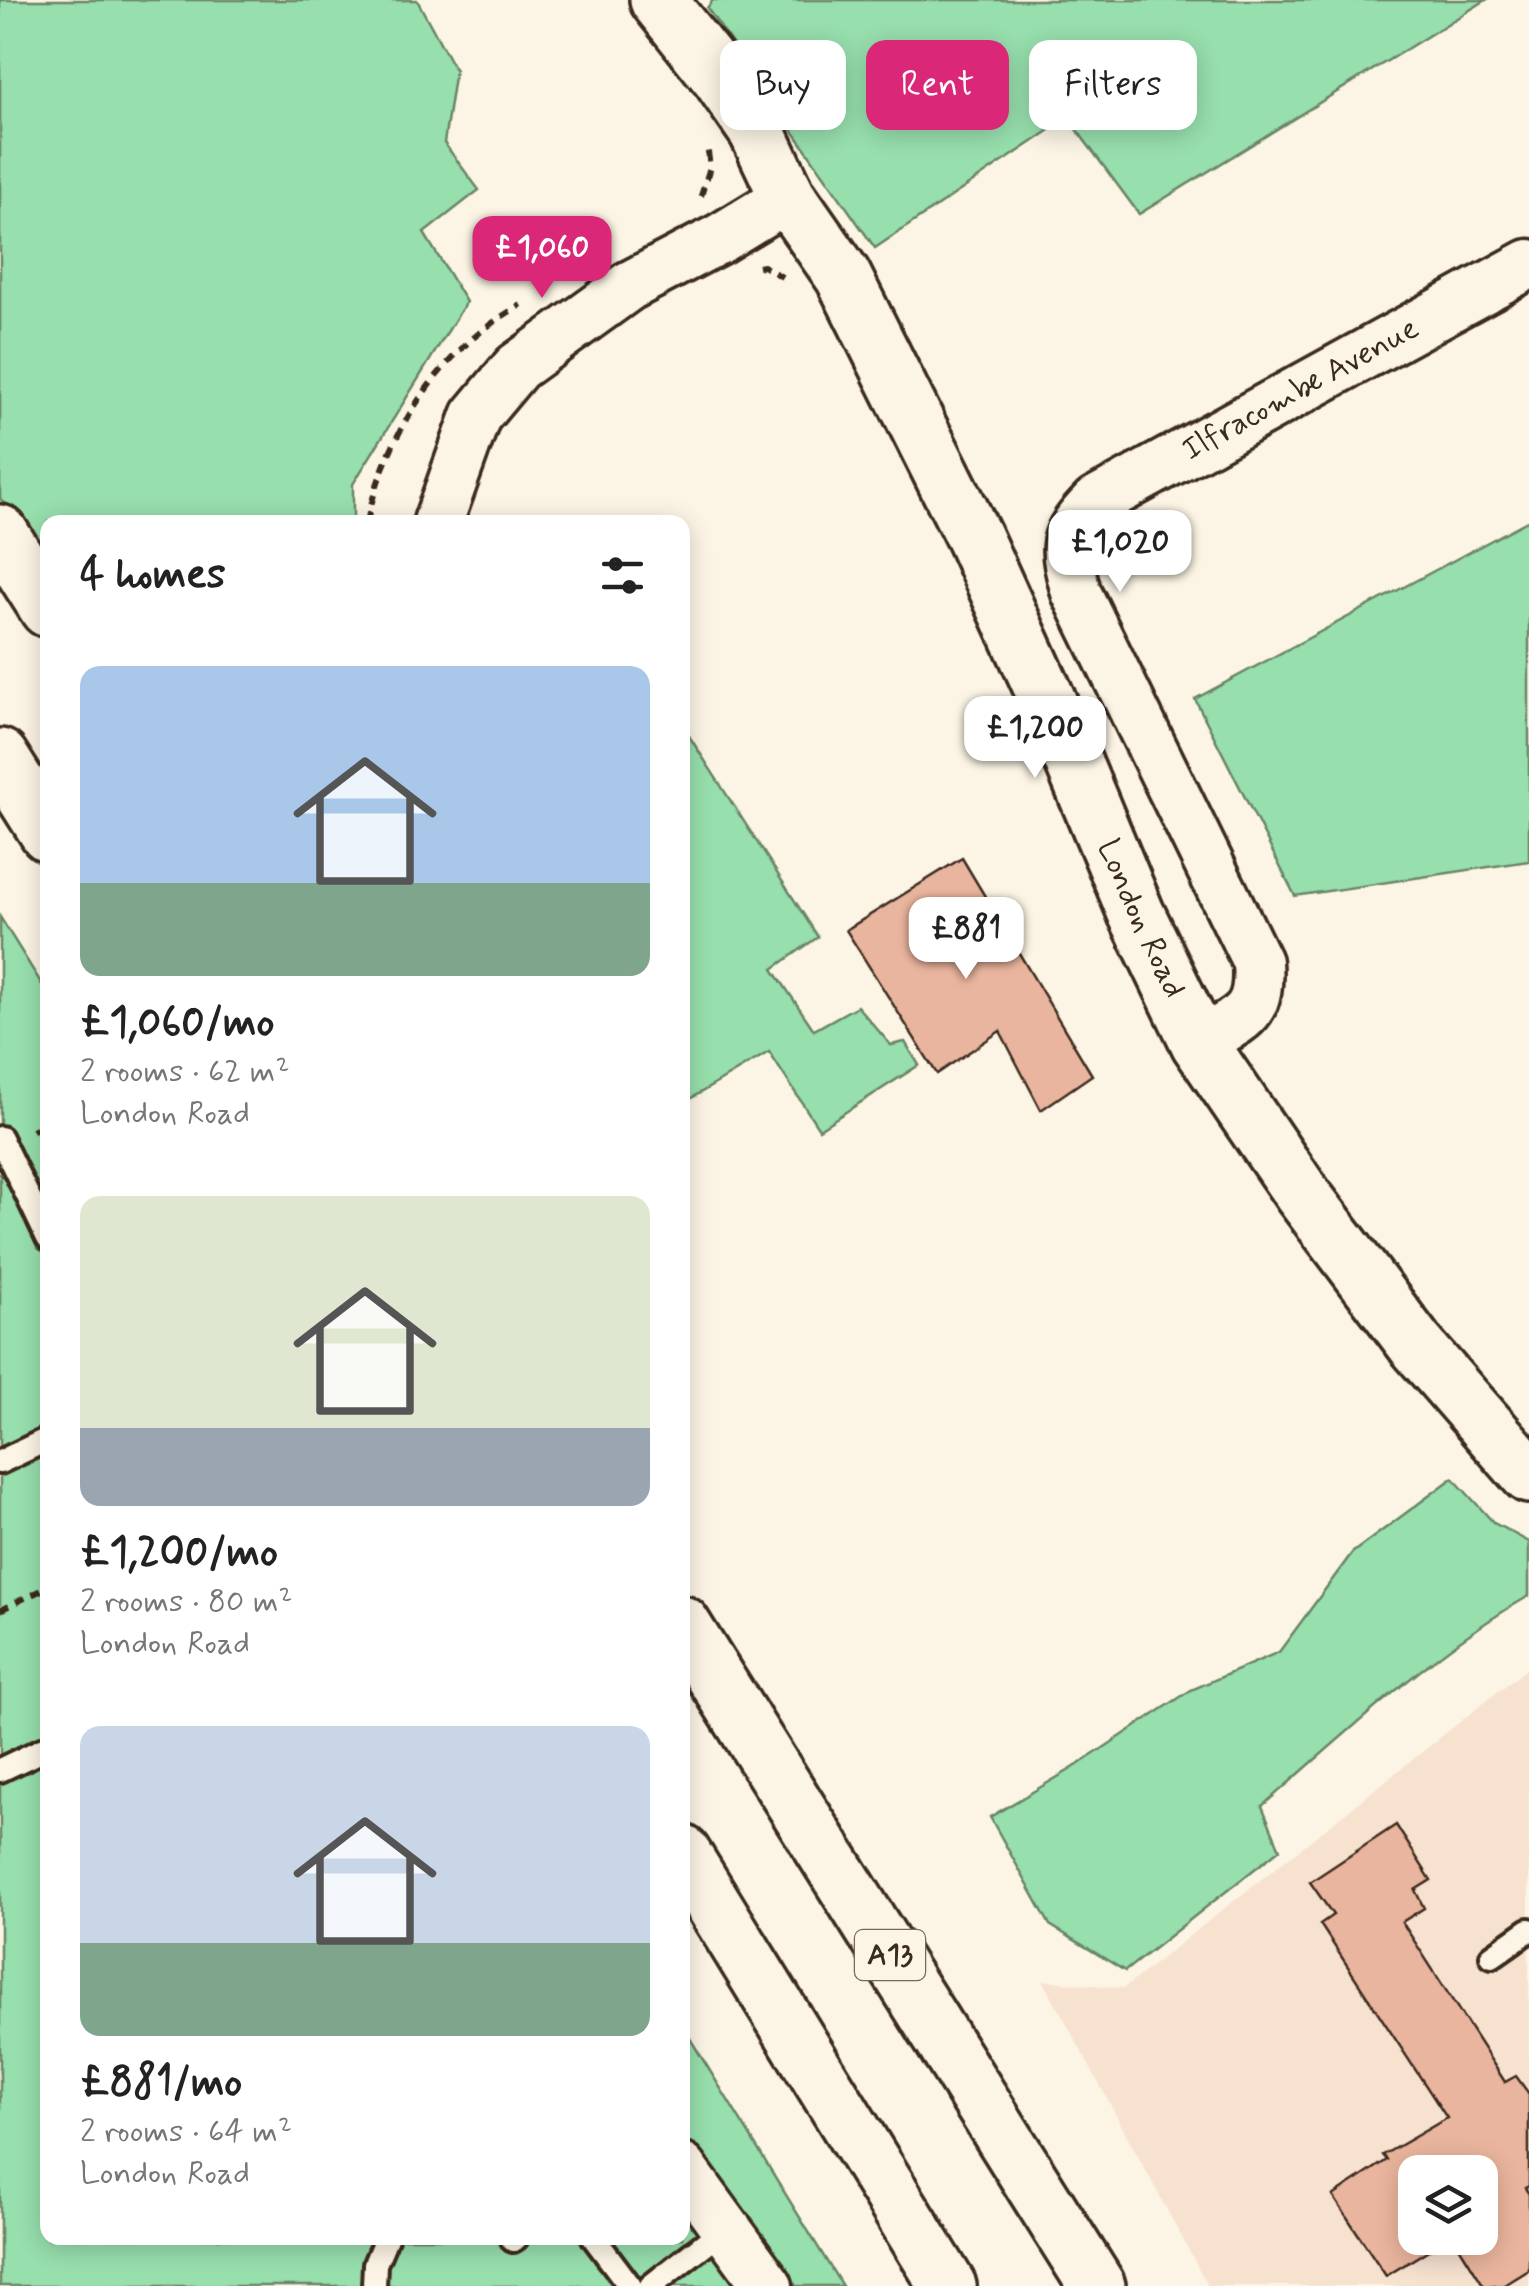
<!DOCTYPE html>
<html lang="en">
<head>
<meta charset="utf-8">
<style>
	body { margin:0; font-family:Mynerve,sans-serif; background:#f2f2f2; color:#222; height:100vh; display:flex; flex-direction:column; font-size:38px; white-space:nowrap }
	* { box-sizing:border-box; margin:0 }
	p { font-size:32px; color:#767676 }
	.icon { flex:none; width:55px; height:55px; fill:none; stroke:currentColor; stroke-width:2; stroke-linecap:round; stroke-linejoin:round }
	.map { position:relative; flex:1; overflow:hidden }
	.drawer { position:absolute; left:40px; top:515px; width:650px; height:1730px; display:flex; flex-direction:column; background:#fff; border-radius:20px; box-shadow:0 5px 25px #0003 }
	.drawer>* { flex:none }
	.guide { position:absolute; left:720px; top:40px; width:658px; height:90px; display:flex; gap:20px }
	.buttons { position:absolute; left:1398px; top:2155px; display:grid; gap:20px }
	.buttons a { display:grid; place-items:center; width:100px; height:100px; border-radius:20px; background:#fff; box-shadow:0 5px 25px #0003; font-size:50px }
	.price { position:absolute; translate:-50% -85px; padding:0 22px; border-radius:20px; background:#fff; color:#222; font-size:32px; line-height:65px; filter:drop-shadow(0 2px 5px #0008) }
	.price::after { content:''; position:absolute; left:50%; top:60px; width:30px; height:22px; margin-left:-15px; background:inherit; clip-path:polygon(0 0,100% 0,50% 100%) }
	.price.current { background:#db2777; color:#fff }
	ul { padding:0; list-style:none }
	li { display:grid; align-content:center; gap:20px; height:530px; padding:0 40px }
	li span { display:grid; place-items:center; height:310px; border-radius:20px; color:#555 }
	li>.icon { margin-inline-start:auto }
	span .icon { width:180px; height:180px; fill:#fffc; stroke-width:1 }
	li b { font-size:42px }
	h2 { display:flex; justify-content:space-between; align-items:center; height:120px; padding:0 40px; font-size:42px }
	.tag { padding:0 35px; border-radius:20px; background:#fff; box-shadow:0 5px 25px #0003; font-size:35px; line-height:90px }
	.tag.current { background:#db2777; color:#fff }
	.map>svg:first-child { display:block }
	.built { fill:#f7e2d0; fill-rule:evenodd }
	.green { fill:#97dfad; stroke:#698466; stroke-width:2.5 }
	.building { fill:#eab59e; stroke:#3b2a1e; stroke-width:2.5 }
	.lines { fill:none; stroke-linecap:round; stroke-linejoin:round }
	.lane-casing { stroke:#3b2a1e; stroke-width:30 }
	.street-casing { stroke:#3b2a1e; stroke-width:55 }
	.secondary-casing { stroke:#3b2a1e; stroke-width:62 }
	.highway-casing { stroke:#3b2a1e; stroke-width:62 }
	.path { stroke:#3b2a1e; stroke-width:6; stroke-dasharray:10 8; stroke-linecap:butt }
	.lane { stroke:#fcf5e5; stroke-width:22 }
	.street { stroke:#fcf5e5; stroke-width:48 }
	.secondary { stroke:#fcf5e5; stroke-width:55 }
	.highway { stroke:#fcf5e5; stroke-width:55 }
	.labels { text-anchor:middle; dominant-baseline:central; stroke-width:10; stroke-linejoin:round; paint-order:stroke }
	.shield { fill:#fcf5e5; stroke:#75675a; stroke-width:2.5 }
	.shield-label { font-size:30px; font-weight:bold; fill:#3b2a1e }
	.street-label { font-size:32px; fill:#3b2a1e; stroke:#fcf5e5 }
</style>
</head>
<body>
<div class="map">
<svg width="1529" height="2286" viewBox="0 0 1529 2286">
	<rect width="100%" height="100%" fill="#fcf5e5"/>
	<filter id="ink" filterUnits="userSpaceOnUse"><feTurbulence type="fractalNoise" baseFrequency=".01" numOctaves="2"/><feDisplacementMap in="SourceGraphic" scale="20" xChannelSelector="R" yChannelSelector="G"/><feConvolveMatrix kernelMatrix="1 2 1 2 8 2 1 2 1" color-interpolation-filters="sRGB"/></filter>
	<g filter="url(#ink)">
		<path class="built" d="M1529,1667V2286H1208L1043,1980L1124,1988ZM1415,2172H1480V2238H1415Z"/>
		<path class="green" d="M0,0H417L455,70L444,143L479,190L424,233L466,302L353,484V522H48L47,575L0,498Z
			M713,0H1486L1139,214L1068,118L875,248L707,8Z
			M1529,520V861L1295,896L1195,699Z
			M682,725L818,937L773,969L814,1030L857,1006L891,1045L905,1042L919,1065L819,1129L769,1052L683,1103Z
			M0,917L48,994V2238H682L683,2027L842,2286H0Z
			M1453,1478L1494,1523L1529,1542V1596C1431,1652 1347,1733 1262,1806L1280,1849L1125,1971L1050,1925L990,1817L1073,1768L1191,1690L1279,1652L1352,1553Z"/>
		<path class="building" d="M962,858L1092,1075L1041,1110L1000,1031L937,1074L846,930Z
			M1396,1825L1431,1880L1415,1890L1424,1908L1402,1922L1505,2082L1516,2076L1529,2094V2186L1525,2188L1529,2194V2270L1503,2286H1484L1454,2238H1480V2172H1415V2238H1448L1386,2276L1333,2196L1387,2160L1383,2155L1447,2118L1320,1924L1333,1915L1310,1882Z"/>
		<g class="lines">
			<defs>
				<path id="lane" d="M0,1138L48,1238
					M0,1462L48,1439
					M0,1770L48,1747
					M1492,1956L1529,1930
					M594,2238L630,2286
					M513,2240L516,2238
					M374,2286L375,2264L386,2238
					M651,2286L726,2227"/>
				<g id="street">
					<path d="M438,522L476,416L517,367L629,286L719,239L788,197"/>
					<path id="s1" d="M1199,1043C1241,1017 1261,1017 1257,962L1076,592C1063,545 1062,537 1096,502L1529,264"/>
					<path d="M682,2168L768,2286"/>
				</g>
				<g id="secondary">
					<path id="s2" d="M658,0L721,79L757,131L788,197L843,276L974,538L1048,701L1136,913L1199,1043L1302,1194L1415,1344L1529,1475"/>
				</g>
				<path id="highway" d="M0,533L48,609
					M0,757L48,833
					M682,1624L1097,2286
					M682,1853L948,2286"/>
			</defs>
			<use href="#lane" class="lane-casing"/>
			<use href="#street" class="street-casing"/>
			<use href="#secondary" class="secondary-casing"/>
			<use href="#highway" class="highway-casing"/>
			<path class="path" d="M701,196L710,167L707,145
				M758,267L763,266L782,277
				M367,522C386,434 440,349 521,305
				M32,1131L48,1121
				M0,1610L48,1587"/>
			<use href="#lane" class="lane"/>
			<use href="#street" class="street"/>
			<use href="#secondary" class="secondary"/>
			<use href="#highway" class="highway"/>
		</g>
	</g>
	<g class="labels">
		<rect class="shield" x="855" y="1930" width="70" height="50" rx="8"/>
		<g class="shield-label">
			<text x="890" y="1955">A13</text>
		</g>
		<g class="street-label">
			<text stroke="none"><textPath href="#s1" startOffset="855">Ilfracombe Avenue</textPath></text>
			<text stroke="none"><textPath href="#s2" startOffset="1042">London Road</textPath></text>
		</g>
	</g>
</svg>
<div class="buttons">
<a><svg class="icon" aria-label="layers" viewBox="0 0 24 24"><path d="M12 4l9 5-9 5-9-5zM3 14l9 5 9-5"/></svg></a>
</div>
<b class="price current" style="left:542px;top:301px">£1,060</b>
<b class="price" style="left:1120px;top:595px">£1,020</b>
<b class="price" style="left:1035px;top:781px">£1,200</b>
<b class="price" style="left:966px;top:982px">£881</b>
<div class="guide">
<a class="tag">Buy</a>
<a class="tag current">Rent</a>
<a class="tag">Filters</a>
</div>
<section class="drawer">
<h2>4 homes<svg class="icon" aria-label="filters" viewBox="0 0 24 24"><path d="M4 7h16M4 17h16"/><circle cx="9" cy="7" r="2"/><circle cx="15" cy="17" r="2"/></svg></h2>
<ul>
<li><span style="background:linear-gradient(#a9c7e8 70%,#7fa58c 0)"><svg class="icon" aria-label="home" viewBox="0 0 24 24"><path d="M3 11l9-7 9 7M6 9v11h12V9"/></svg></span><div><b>£1,060/mo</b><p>2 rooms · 62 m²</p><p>London Road</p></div></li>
<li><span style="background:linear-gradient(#dfe7d0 75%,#9aa5b1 0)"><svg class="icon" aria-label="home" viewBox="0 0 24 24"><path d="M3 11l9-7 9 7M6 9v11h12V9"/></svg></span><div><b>£1,200/mo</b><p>2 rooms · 80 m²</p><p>London Road</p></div></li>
<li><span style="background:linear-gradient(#c9d6e8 70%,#7fa58c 0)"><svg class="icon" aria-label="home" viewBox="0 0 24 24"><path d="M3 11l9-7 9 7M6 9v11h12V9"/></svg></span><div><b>£881/mo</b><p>2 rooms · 64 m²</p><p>London Road</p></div></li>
</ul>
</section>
</div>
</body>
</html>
